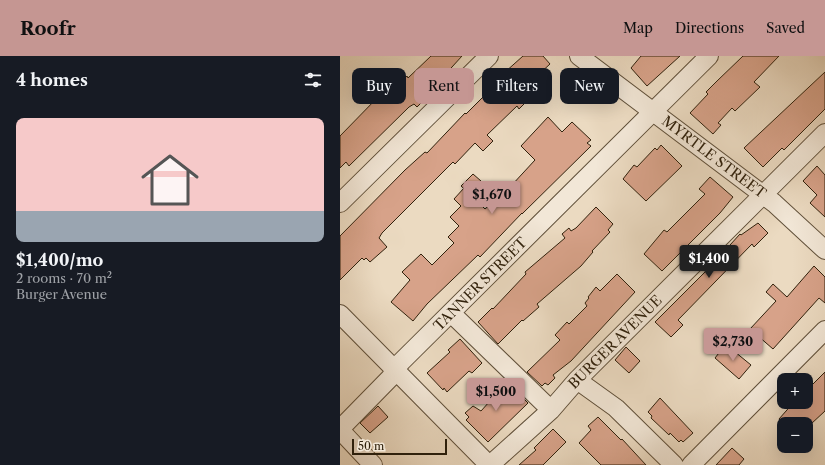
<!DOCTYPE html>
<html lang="en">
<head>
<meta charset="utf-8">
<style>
	body { margin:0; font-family:"Libre Caslon Text",serif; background:#20242c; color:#f1f3f6; height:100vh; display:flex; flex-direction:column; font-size:15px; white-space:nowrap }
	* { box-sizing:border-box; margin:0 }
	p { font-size:13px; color:#9ea1a6 }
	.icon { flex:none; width:22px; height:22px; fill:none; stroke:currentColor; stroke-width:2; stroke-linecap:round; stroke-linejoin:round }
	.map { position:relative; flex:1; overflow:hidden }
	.side { display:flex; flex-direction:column; background:#171b24; width:340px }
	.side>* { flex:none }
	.top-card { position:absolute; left:12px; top:12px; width:380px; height:36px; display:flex; gap:8px }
	.tools { position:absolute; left:437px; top:317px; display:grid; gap:8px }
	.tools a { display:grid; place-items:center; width:36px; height:36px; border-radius:8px; background:#171b24; box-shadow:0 4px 16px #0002; font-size:20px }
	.scale { position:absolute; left:12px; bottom:10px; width:95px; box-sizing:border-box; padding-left:4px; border:2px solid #30210c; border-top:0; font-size:11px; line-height:14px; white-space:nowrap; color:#30210c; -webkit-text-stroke:3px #f2e7d7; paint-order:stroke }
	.price { position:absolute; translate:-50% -34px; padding:0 9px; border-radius:4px; background:#c59692; color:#111; font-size:13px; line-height:26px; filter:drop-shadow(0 1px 2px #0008) }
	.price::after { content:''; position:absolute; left:50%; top:24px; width:12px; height:9px; margin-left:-6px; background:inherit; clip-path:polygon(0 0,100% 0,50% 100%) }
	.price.selected { background:#222; color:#fff }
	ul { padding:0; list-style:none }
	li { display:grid; align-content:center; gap:8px; height:212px; padding:0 16px }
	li+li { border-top:1px solid #363941 }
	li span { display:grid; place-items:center; height:124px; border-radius:8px; color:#555 }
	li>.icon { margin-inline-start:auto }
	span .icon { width:72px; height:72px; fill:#fffc; stroke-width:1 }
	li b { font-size:17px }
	h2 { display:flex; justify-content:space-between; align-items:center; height:48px; padding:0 16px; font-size:17px }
	.chip { padding:0 14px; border-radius:8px; background:#171b24; box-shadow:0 4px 16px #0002; font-size:14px; line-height:36px }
	.chip.selected { background:#c59692; color:#111 }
	header { display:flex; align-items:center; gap:24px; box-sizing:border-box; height:56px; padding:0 20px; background:#c59692; color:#111 }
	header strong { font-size:19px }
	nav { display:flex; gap:22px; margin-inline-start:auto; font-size:14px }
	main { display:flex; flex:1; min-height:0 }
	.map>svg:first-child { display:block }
	.building { fill:#d7a289; stroke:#30210c }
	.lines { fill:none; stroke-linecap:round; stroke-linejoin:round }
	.minor-casing { stroke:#5f4f39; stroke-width:20 }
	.minor { stroke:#f2e7d7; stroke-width:18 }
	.labels { text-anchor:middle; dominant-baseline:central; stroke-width:3; stroke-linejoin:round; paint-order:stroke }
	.street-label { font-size:14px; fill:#30210c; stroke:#f2e7d7 }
</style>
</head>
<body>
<header>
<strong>Roofr</strong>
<nav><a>Map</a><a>Directions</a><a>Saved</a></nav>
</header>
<main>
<section class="side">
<h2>4 homes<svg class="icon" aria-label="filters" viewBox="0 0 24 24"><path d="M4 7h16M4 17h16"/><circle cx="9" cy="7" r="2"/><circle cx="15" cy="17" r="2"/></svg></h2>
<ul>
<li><span style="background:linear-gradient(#f6c9c9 75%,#9aa5b1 0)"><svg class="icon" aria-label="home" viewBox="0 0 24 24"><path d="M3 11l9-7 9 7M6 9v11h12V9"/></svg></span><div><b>$1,400/mo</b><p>2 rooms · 70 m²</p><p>Burger Avenue</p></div></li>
</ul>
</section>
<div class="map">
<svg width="485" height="409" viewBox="0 0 485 409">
	<rect width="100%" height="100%" fill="#ebdac1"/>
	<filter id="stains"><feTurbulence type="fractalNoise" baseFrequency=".005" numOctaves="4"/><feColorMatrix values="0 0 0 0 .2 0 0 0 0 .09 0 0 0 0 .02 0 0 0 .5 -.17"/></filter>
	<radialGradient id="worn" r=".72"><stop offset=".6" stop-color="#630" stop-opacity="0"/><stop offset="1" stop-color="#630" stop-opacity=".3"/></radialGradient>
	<path class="building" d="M91,0H122L102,22L104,24L77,51L74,48L69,51L9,110L6,106L0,112V80L39,40L42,43L56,29L53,26L61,18L65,22L67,20L68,22Z
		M183,0H203L210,8L186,30L194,38L179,53L177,50L147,79L153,85L143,95L135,87L115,108L113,106L42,177L39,182L47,191L30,206L26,202L24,204L22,202L0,224V180L65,114L85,96L87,97L125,57L126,58L155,29L165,18L164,17Z
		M301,0H340L307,30L291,12Z
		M403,0H439L414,26L420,31L395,55L392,52L378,67L381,69L373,78L350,57L368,38L366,36L377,25Z
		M485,16V53L444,94L442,92L423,111L404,92Z
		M208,61L222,76L232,66L251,84L247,87L251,90L182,158V157L140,201L138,199L87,248L73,265L51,246L70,224L62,216L81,198L92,209L114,187L108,181L119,170L110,161L121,150L114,143L124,132L145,153L171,130L195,104L181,90Z
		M321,89L342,110L306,145L283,123L294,109L297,111L315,92L317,94Z
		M477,110L485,119V161L470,147L477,139L463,125Z
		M133,118L141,125L130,138L121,130Z
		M370,121L393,141L380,157L322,215L304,198L324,174L327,176L365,138L359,133Z
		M256,151L273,168L268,174L270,176L252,195L253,196L241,210L197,248L199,251L183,265L182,264L158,288L138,266L152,252L153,253L186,218L185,216L225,182L222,178L229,172L231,175L236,172Z
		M418,167L428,177L414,191L412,188L338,264L343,269L331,281L315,266L391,190L390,189L400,178L401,179Z
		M474,210L485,221V247L479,242L433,293L410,273L436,245L426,236L433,228L447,241Z
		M277,218L295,236L231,305L213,319L215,322L208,329L205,327L202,330L187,316L220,284L215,279L227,266L229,268L247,250L245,247L249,242L248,241L256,231L260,235Z
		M120,283L142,307L132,317L129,315L107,336L104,332L103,334L87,317L110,296L108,294Z
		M286,291L300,305L289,317L275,304Z
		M389,291L411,309L399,323L375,302L382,293L385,296Z
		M485,316V355L471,368H444L439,363L454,346H466V335Z
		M167,326L188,347L148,386L126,364L129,361L125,357L133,350L141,355Z
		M320,342L353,377L343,386L341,384L339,386L330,377L329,379L311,362L312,360L308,356Z
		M38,350L48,361L30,377L20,367Z
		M258,361L281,384L282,383L306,409H261L239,387L251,374L248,370Z
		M213,373L226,386L203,409H179L196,394L194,392Z
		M392,392L404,403L399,409H376Z"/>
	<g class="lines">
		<defs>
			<path id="minor" d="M239,0L434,147L485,194
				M0,147L149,0
				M111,257L211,354
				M0,258L149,409
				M237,324L276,352L334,409
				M0,373L50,322L61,306L369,0
				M0,374L33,409
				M150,409L211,354L237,324L485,77
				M351,409L485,274"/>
		</defs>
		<use href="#minor" class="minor-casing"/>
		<use href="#minor" class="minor"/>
	</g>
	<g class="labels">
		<g class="street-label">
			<text transform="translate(374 101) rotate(37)">MYRTLE STREET</text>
			<text transform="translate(140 228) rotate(-45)">TANNER STREET</text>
			<text transform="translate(275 286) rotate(-45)">BURGER AVENUE</text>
		</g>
	</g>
	<rect width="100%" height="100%" filter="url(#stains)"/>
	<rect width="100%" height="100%" fill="url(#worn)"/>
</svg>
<div class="tools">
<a>+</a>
<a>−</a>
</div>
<div class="scale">50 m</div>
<b class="price" style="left:152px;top:159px">$1,670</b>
<b class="price selected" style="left:369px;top:223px">$1,400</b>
<b class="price" style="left:393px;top:306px">$2,730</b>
<b class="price" style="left:156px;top:356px">$1,500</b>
<div class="top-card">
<a class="chip">Buy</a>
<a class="chip selected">Rent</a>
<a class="chip">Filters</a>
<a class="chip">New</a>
</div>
</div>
</main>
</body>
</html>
